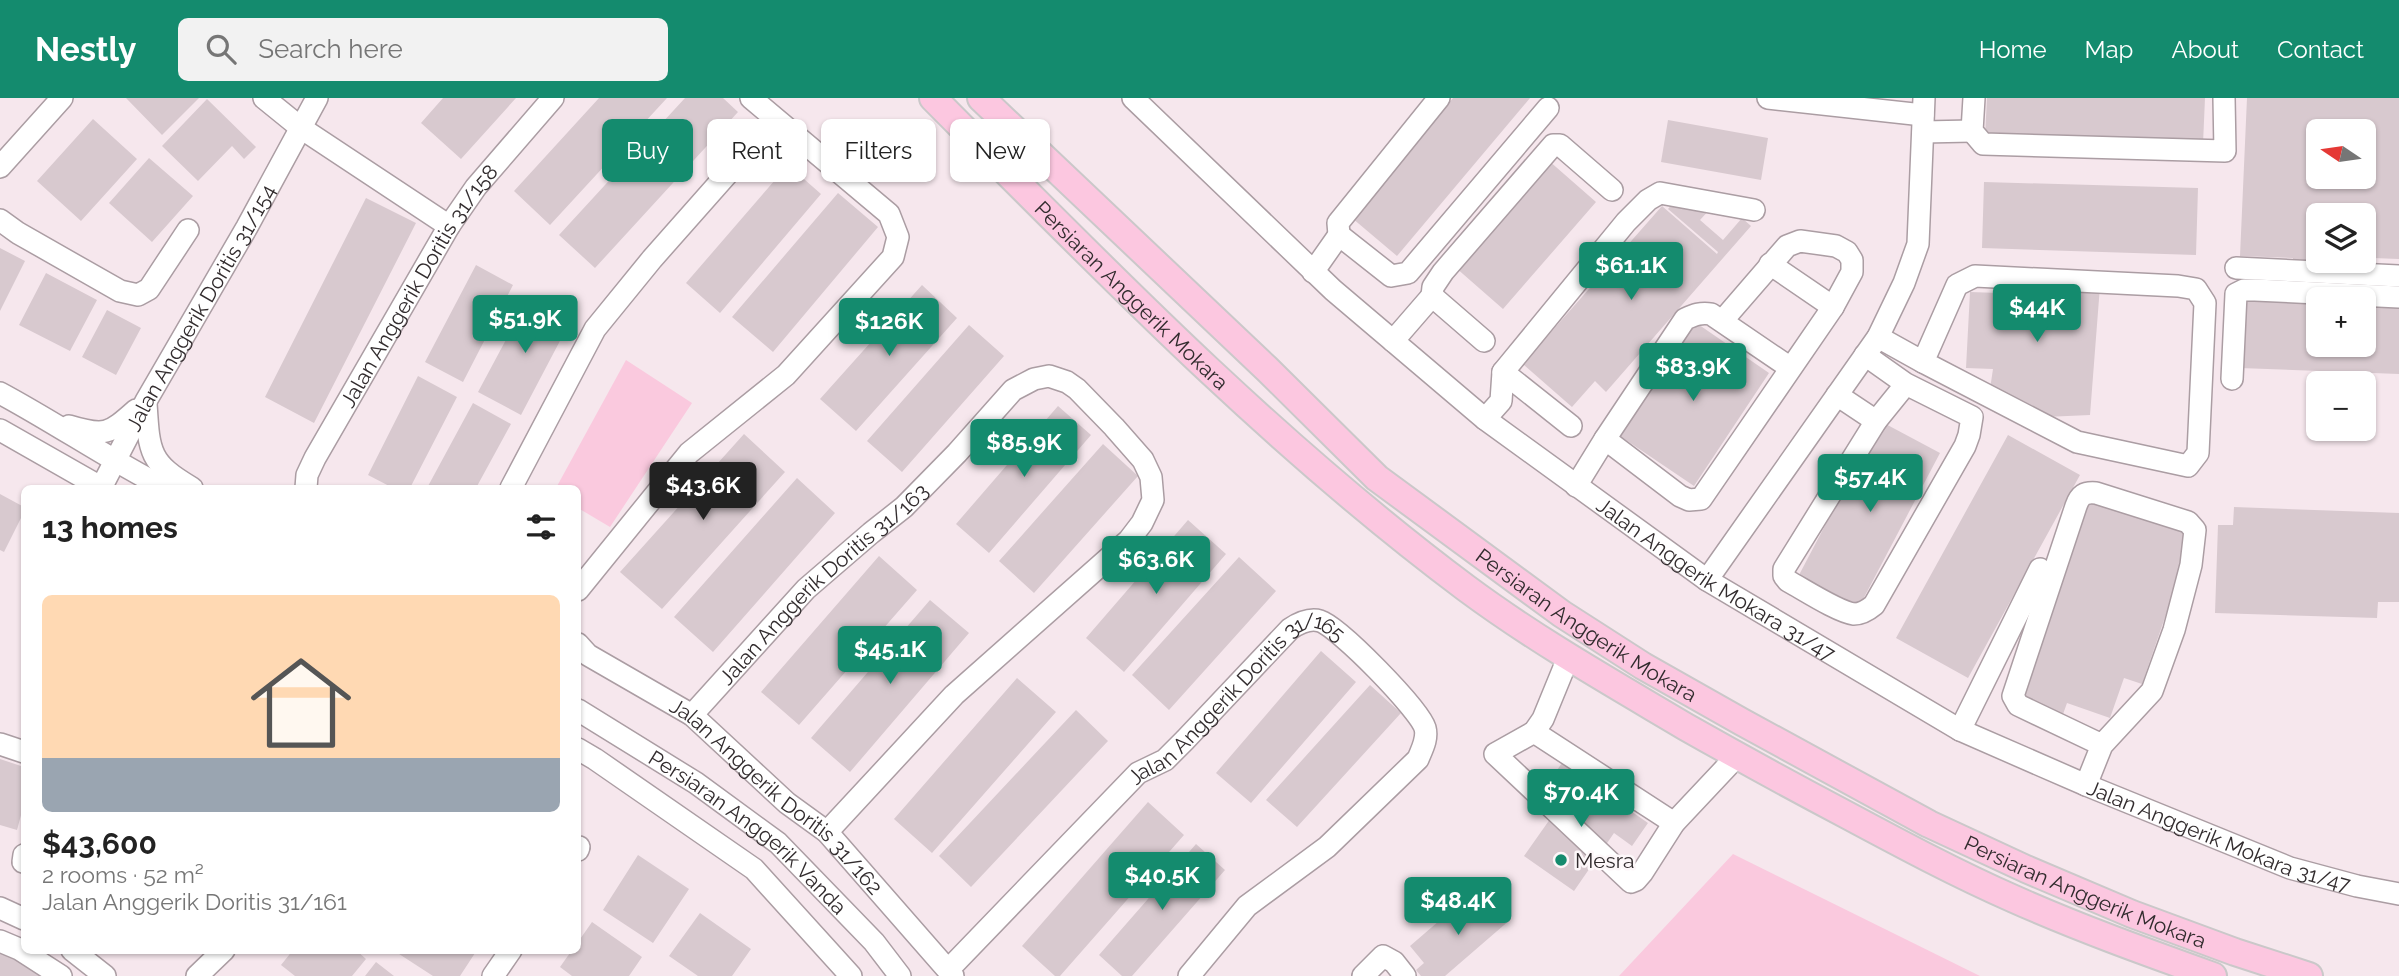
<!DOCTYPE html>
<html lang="en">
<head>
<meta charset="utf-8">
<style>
	body { margin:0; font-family:Raleway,sans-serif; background:#f2f2f2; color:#222; height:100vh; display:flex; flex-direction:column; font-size:26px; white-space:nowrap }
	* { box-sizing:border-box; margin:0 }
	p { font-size:23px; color:#767676 }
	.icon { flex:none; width:38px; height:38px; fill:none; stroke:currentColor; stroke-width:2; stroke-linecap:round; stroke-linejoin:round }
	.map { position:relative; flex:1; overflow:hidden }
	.drawer { position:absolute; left:21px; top:387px; width:560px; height:469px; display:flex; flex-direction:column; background:#fff; border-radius:10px; box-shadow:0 2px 5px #0004 }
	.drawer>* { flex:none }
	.top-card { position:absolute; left:602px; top:21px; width:665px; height:63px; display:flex; gap:14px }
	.needle { width:46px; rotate:283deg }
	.tools { position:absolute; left:2306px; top:21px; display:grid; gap:14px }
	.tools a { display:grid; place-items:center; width:70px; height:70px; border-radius:10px; background:#fff; box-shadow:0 2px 5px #0004; font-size:35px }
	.price { position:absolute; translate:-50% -60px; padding:0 16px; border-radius:7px; background:#148b6e; color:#fff; font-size:23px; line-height:46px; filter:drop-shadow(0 2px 4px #0008) }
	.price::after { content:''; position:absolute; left:50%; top:42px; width:21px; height:16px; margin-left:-10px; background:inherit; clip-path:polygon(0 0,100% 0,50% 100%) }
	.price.on { background:#222; color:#fff }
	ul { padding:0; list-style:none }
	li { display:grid; align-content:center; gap:14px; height:371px; padding:0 21px }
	li span { display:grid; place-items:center; height:217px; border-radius:10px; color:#555 }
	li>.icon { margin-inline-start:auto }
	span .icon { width:126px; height:126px; fill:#fffc; stroke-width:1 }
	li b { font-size:30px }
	h2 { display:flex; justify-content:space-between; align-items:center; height:84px; padding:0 21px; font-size:30px }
	.pill { padding:0 24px; border-radius:10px; background:#fff; box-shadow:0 2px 5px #0004; font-size:24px; line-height:63px }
	.pill.on { background:#148b6e; color:#fff }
	header { display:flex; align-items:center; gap:42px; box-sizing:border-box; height:98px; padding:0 35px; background:#148b6e; color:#fff }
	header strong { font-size:33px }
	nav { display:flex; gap:38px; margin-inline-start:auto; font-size:24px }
	.search { width:490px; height:63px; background:#f2f2f2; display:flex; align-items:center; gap:18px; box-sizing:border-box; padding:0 24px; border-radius:10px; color:#767676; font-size:26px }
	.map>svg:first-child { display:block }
	.green { fill:#fac9de }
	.building { fill:#d8c9cf; fill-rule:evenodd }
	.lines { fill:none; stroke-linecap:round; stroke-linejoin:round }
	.minor-casing { stroke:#ab9da3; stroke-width:24 }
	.major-casing { stroke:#cac8c9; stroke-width:30 }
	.minor { stroke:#fff; stroke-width:21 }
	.major { stroke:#fcc7e0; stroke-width:26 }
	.poi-dot { fill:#148b6e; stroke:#fdf7f9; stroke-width:2.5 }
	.labels { text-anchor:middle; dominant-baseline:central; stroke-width:5; stroke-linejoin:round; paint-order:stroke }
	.street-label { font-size:21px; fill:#322c2e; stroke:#fdf7f9 }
	.poi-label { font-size:21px; fill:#322c2e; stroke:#fdf7f9; text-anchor:start }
</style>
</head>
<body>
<header>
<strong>Nestly</strong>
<div class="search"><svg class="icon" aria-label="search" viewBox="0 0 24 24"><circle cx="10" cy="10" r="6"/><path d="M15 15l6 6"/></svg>Search here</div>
<nav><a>Home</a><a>Map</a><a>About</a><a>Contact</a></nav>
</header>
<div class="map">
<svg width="2399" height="878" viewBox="0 0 2399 878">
	<rect width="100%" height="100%" fill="#f6e7ed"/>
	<path class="green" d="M626,262L692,305L610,429L578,410V390H556Z
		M1733,756L1980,878H1619Z"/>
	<path class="building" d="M126,0H199L162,37Z
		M443,0H516L461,61L421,25Z
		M599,0H667L550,127L514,93Z
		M685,0H723L738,14L595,170L559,137Z
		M1453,0H1530L1397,158L1352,120Z
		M1987,0H2205L2203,46L1985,38Z
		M2247,0H2399V161L2373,160V166H2354V163H2364V117H2319V159H2314V167L2293,166V160L2240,158ZM2319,33H2364V79H2319Z
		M207,1L256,49L244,61L232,48L198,83L162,48Z
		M93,21L137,61L81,123L37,83Z
		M1668,22L1768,40L1761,82L1661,64Z
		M149,60L193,98L152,144L109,105Z
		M1548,62L1596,104L1503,211L1455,169Z
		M788,67L821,96L720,215L686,185Z
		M1984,84L2198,90L2196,157L1982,150Z
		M838,95L878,129L773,254L732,219Z
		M366,100L416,125L314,325L265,299Z
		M1674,104L1711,110L1700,122L1723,142L1742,120L1751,128L1606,294L1595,283L1572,309L1523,266L1662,108L1717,156L1718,154L1668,111Z
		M0,150L25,163L0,213Z
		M476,167L513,187L463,284L425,264Z
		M46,175L97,202L70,253L19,227Z
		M2002,183L2100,188L2090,317L2045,319L1990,291L1993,271L1966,270L1970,194L1999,195Z
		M922,187L957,220L856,333L820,301Z
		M530,197L572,220L521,317L478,294Z
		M2243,200L2319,203V247H2364V205L2399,207V276L2240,270Z
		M107,212L141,230L116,277L82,259Z
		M1692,222L1769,275L1694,388L1617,336Z
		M969,227L1004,258L902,374L867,343Z
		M418,278L457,299L410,390H393L368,377Z
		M473,305L511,326L476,390H427Z
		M1058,308L1091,337L989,455L956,426Z
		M1880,323L1940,355L1859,509L1799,477Z
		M744,336L785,374L662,511L620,474Z
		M2008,337L2080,377L1968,580L1896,540Z
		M1103,346L1138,378L1034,495L999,463Z
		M797,380L835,415L713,554L674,519Z
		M0,396L24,409V414L4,454L0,452Z
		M2086,401L2193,438L2142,586L2124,580L2110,620L2067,605L2062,619L2016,603Z
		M2234,409L2399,415V504H2378L2377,520L2215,515L2218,427H2233Z
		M1188,422L1226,456L1124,574L1086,540Z
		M879,458L917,492L799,627L761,594Z
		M1239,459L1276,493L1169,612L1132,577Z
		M930,502L969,535L850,674L811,640Z
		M1321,553L1356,584L1251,705L1216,675Z
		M1017,580L1056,614L932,755L894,721Z
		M1370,587L1401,615L1297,729L1266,702Z
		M1076,612L1108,643L971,789L939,758Z
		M0,661L24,669V706L17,732L0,727Z
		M1562,665L1648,725L1632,748L1614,735L1574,793L1524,758L1567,697L1548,685Z
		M1148,704L1184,737L1060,878H1055L1022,848Z
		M1196,746L1225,772L1132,878H1122L1099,857Z
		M638,757L689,791L653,845L603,812Z
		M1489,796L1511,821L1445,878H1421L1416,872L1424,865L1410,848L1461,804L1469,814Z
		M700,815L751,851L732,878H698L669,858Z
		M592,824L642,859L629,878H572L560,869L572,852H578V844Z
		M293,852H356L366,861L352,878H295L281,867Z
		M397,852H477L460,878H433L396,854Z
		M0,853L48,876L47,878H0Z
		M376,864L394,878H365Z"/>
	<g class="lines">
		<defs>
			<g id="minor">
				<path d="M264,0L301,30L449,128"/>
				<path id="s1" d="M1133,0L1333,192L1485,321L1707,482L1960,632L2086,687L2290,770L2357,788L2399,796"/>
				<path d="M1768,0L1923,17"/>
				<path d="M1974,0L1972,33L1983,46L2225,53L2224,0"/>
				<path d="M1923,34L1972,33"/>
				<path d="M0,69L62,0"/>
				<path d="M0,122L18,135L120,193L138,197L149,191L188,132"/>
				<path d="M1339,137L1338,125L1439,0"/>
				<path d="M1770,166L1833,209"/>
				<path d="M2236,170L2399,178"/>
				<path d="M1313,174L1339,137L1391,178L1408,175L1548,10"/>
				<path d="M1975,178L2178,188L2196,191L2205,205L2198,355L2188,368L2077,344L1923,264L1957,187Z"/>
				<path d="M1878,239L1923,264"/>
				<path d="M1393,243L1432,198"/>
				<path d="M1484,243L1432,198L1433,189L1443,174L1553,47H1560L1612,92"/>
				<path d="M1865,257L1906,286L1972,319L1969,337L1965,348L1874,507C1868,512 1862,516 1854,516C1838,514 1803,491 1788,483L1784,478V471L1876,323L1906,286"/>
				<path d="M1503,274L1571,328"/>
				<path d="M2232,281L2236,196L2244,192H2255L2399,199"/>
				<path d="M0,295C56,325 108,361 165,390"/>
				<path d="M1837,297L1876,323"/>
				<path d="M146,305C149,354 149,365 192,390"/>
				<path d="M1485,321L1501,303L1503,274L1626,124L1648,102L1660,95L1754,112"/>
				<path d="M69,328C105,339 109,336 136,312"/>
				<path d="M0,332L102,390"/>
				<path d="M1605,341L1685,221C1694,217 1701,214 1711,216L1789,269"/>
				<path d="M1576,388L1605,341L1680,398L1689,402L1701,401L1833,209L1852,174V162L1847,154L1836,148L1800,143L1787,148L1723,222"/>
				<path id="s2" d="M101,390L146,303L247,129L317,0"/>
				<path id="s3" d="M306,390L307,377L315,360L449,128L476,89L553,0"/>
				<path d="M511,390L595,231L652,161L775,22"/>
				<path d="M1707,482L1878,239L1904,185L1918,146L1924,0"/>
				<path d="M578,492L689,355L786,277L893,159L898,139L889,116L751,0"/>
				<path id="s4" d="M578,546L588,557L692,617L787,705L827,734L953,878"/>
				<path d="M1568,560L1543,621L1534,634L1495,656L1631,784L1636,782L1642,775L1674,725L1737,658"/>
				<path id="s5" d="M578,612L696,685L778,745L874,844L900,878"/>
				<path id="s6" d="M692,617L806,491L871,435L904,409L957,355L1013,292L1034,281L1049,278L1067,284L1077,291L1114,329L1143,362L1151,379L1153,402L1142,425L1129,442L954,597L827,734"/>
				<path d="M1960,632L2040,471"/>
				<path d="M1534,634L1674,725"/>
				<path d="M0,646L24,654"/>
				<path d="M578,651L595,661L754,771L851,878"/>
				<path d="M2086,687L2102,647L2152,593L2174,532L2191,467L2195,432L2188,424L2096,395C2084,394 2080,397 2076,408L2013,598L2018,607L2102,647"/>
				<path d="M578,752L579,749"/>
				<path d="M23,764L24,757"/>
				<path d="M0,810L24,821"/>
				<path d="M0,843L19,851L61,878"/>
				<path d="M72,852L105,878"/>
				<path id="s7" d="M948,872L1138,675L1165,662L1185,642L1290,531C1299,525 1310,520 1320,523C1339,529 1419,611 1425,630C1428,641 1422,651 1418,661L1327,749L1247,808L1189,878"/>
				<path d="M197,878L224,852"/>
				<path d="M493,878L511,852"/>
				<path d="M1363,878L1383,858L1394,864L1405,878"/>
			</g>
			<g id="major">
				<path id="s8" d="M933,0C1103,171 1272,345 1466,490C1536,542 1612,585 1686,629C1739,659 1792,688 1845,716C1901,746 1957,776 2014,801C2079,830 2146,854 2213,878"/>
				<path id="s9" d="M981,0L1267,271L1377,380L1562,516L1643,568L1742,624L1929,726L2026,771L2132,816L2235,854L2309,878"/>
			</g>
		</defs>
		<use href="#minor" class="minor-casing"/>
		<use href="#major" class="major-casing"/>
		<use href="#minor" class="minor"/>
		<use href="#major" class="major"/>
	</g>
	<circle class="poi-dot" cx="1561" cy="762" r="7"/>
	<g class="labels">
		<g class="street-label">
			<text stroke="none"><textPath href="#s3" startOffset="233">Jalan Anggerik Doritis 31/158</textPath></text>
			<text stroke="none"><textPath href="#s8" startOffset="280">Persiaran Anggerik Mokara</textPath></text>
			<text stroke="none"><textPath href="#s2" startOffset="206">Jalan Anggerik Doritis 31/154</textPath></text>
			<text stroke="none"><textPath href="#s1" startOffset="758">Jalan Anggerik Mokara 31/47</textPath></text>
			<text stroke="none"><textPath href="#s6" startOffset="186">Jalan Anggerik Doritis 31/163</textPath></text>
			<text stroke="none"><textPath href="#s9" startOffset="805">Persiaran Anggerik Mokara</textPath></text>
			<text stroke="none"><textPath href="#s7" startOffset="404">Jalan Anggerik Doritis 31/165</textPath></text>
			<text stroke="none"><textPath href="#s4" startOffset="252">Jalan Anggerik Doritis 31/162</textPath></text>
			<text stroke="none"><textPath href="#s5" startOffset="210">Persiaran Anggerik Vanda</textPath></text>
			<text stroke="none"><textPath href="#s1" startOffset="1325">Jalan Anggerik Mokara 31/47</textPath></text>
			<text stroke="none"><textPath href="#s9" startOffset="1372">Persiaran Anggerik Mokara</textPath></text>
		</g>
		<g class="poi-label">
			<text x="1575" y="762">Mesra</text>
		</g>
	</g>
</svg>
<div class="tools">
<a><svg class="needle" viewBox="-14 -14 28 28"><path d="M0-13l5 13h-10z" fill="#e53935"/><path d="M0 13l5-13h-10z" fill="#767676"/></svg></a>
<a><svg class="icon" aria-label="layers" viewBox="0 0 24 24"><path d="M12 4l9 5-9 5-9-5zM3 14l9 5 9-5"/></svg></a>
<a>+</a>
<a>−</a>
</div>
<b class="price" style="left:1631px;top:204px">$61.1K</b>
<b class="price" style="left:2037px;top:246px">$44K</b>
<b class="price" style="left:525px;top:257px">$51.9K</b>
<b class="price" style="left:889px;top:260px">$126K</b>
<b class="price" style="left:1693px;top:305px">$83.9K</b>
<b class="price" style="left:1024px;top:381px">$85.9K</b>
<b class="price" style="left:1870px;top:416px">$57.4K</b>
<b class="price on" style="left:703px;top:424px">$43.6K</b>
<b class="price" style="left:1156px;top:498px">$63.6K</b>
<b class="price" style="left:890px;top:588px">$45.1K</b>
<b class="price" style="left:1581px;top:731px">$70.4K</b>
<b class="price" style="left:1162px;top:814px">$40.5K</b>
<b class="price" style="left:1458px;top:839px">$48.4K</b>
<div class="top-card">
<a class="pill on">Buy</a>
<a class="pill">Rent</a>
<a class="pill">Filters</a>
<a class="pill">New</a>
</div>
<section class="drawer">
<h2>13 homes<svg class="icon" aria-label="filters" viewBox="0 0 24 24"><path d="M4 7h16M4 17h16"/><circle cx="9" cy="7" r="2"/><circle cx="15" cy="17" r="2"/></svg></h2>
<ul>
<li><span style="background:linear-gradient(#ffd9b3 75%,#9aa5b1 0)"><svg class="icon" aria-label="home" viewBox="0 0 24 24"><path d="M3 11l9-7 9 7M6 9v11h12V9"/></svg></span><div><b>$43,600</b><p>2 rooms · 52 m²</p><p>Jalan Anggerik Doritis 31/161</p></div></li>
</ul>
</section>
</div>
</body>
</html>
